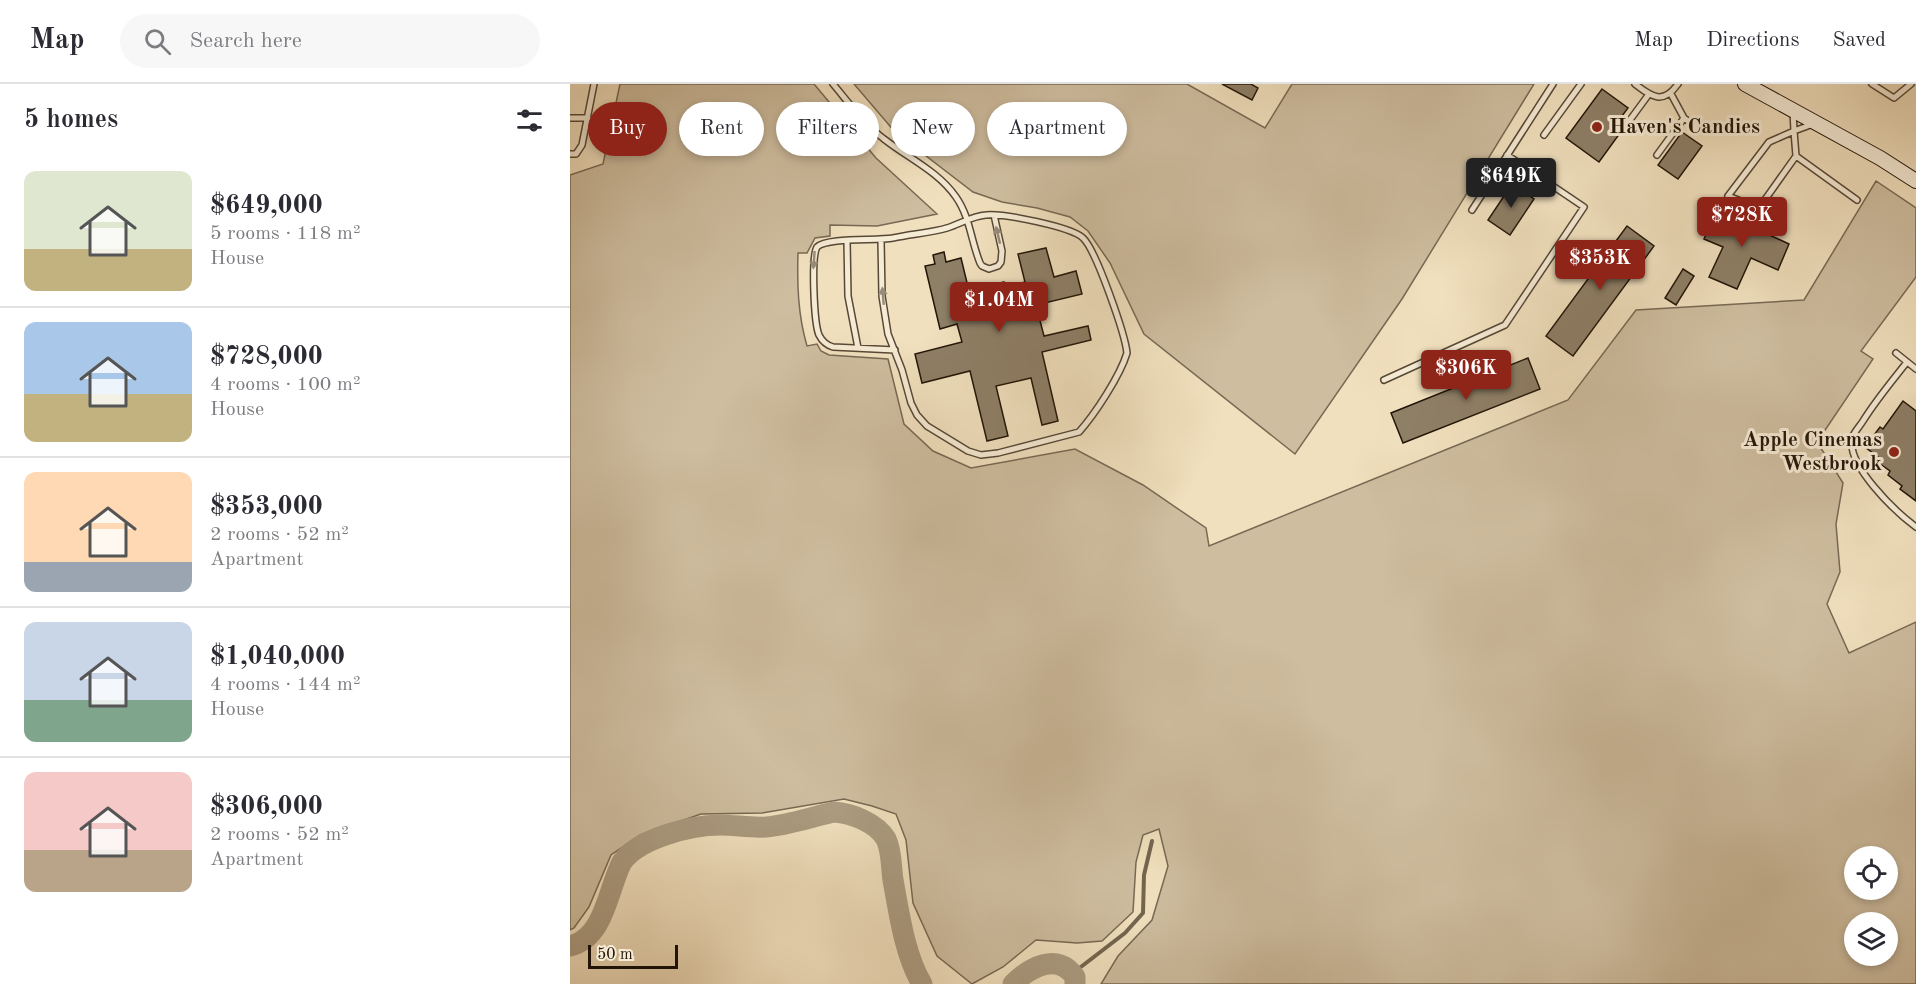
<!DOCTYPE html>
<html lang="en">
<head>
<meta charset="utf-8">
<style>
	body { margin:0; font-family:"Old Standard TT",serif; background:#f7f7f7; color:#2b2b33; height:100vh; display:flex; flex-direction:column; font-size:22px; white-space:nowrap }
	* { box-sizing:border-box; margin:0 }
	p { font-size:20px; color:#7c7c81 }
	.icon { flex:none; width:33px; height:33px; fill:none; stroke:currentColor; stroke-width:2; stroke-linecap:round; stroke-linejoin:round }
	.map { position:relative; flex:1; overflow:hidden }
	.drawer { display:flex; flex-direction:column; background:#fff; width:570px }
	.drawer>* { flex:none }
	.banner { position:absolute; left:18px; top:18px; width:570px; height:54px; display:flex; gap:12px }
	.fabs { position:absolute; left:1274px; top:762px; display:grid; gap:12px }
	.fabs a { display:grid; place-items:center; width:54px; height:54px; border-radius:50%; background:#fff; box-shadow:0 3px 9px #0003; font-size:30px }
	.scale { position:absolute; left:18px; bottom:15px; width:90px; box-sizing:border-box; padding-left:6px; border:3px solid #221508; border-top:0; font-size:16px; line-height:21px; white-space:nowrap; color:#221508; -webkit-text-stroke:4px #f6ebd5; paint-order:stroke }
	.price { position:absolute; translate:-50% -51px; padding:0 14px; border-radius:6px; background:#8f2418; color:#fff; font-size:20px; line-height:39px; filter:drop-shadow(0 2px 3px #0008) }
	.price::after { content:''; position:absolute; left:50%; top:36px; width:18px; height:14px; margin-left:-9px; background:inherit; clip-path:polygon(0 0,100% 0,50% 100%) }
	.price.selected { background:#222; color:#fff }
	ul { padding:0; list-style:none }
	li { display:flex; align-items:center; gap:18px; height:150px; padding:0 24px }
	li+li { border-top:2px solid #e1e1e2 }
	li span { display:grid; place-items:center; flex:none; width:168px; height:120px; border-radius:12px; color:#555 }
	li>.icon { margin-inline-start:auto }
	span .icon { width:72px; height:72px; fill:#fffc; stroke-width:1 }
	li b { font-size:26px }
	h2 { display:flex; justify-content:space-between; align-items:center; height:72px; padding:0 24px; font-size:26px }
	.pill { padding:0 21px; border-radius:27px; background:#fff; box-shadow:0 3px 9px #0003; font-size:21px; line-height:54px }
	.pill.selected { background:#8f2418; color:#fff }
	header { display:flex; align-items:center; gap:36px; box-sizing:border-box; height:84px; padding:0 30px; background:#fff; border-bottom:2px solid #e1e1e2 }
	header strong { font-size:28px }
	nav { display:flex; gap:33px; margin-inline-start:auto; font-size:21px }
	.search { width:420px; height:54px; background:#f7f7f7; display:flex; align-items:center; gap:15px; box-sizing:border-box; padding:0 21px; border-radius:33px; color:#7c7c81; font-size:22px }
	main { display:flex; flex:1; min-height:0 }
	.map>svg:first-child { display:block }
	.green { fill:#cebd9f; stroke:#786954; stroke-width:1.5; fill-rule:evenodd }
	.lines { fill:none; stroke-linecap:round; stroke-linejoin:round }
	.stream { stroke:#746550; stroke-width:4 }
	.river { stroke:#ab9b80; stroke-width:21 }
	.building { fill:#8e7f67; stroke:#221508; stroke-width:1.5 }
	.service-casing { stroke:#564836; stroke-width:8 }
	.secondary-casing { stroke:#221508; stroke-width:16 }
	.service { stroke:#f6ebd5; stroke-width:5 }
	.secondary { stroke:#f6ebd5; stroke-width:14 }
	.oneway { fill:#978b79 }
	.poi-dot { fill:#8f2418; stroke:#f6ebd5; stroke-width:2 }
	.labels { text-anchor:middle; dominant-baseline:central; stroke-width:6; stroke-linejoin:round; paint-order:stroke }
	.poi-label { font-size:21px; font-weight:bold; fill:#221508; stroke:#f6ebd5; text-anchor:start }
</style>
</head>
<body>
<header>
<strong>Map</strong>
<div class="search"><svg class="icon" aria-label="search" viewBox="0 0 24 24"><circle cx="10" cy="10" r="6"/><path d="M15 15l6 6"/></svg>Search here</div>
<nav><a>Map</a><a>Directions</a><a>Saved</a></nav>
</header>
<main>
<section class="drawer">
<h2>5 homes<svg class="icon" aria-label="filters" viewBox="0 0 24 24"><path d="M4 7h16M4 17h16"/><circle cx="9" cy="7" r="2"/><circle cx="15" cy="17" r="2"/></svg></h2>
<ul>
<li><span style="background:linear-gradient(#dfe7d0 65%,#c2b280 0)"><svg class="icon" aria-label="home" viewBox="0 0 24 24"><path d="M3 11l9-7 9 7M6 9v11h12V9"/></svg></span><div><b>$649,000</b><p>5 rooms · 118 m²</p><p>House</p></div></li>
<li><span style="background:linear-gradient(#a9c7e8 60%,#c2b280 0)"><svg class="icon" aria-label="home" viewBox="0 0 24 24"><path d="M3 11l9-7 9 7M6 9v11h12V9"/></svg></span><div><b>$728,000</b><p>4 rooms · 100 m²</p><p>House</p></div></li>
<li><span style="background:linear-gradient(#ffd9b3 75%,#9aa5b1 0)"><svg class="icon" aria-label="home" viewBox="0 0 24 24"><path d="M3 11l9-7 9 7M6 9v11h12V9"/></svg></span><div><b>$353,000</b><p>2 rooms · 52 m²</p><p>Apartment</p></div></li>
<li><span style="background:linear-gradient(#c9d6e8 65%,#7fa58c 0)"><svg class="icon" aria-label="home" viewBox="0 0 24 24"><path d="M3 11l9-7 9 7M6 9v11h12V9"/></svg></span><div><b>$1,040,000</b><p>4 rooms · 144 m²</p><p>House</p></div></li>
<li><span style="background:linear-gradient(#f6c9c9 65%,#b9a48a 0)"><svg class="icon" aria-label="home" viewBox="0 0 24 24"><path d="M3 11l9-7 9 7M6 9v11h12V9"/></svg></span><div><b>$306,000</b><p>2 rooms · 52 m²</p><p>Apartment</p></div></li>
</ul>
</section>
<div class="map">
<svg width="1346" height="900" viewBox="0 0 1346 900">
	<rect width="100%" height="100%" fill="#f1e0be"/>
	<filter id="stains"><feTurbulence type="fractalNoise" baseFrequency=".00333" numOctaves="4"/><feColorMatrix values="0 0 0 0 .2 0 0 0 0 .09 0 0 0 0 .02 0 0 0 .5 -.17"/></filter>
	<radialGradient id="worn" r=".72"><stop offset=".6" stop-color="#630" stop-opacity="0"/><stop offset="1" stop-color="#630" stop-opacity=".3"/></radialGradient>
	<path class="green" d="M50,0H244L306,74L367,130L307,142L260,141V152L245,154L237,169H228C227,201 228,231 237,262L247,260L251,267L259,271L318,275L334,340L363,367L401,384L505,365L573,401L636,444L639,462L998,316L1066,226L1234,216L1306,97L1346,124V193L1291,267L1303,275L1247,358L1273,399L1266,440L1270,488L1257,520L1279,569L1346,538V900H531L548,872L582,836L598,782L589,745L573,751L566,778L563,828L532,857L507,859L466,856L433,883L402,900L367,872L343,819L336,756L326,730L302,722L274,715L192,729L131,730L70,751L41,771L19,823L4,844L0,846V91L33,80ZM1317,772V806H1284V772ZM1317,838V872H1284V838Z
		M284,0H617L695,44L722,0H964L832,215L725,370L574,250L540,179L518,147L500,133L467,124L432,118L403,108L325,48Z"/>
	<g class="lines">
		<path class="stream" d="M503,889L555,849L573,829L574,791L582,757"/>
		<path class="river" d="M0,862C35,854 38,804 52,778C69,754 122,741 150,741C165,741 180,744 196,743C219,741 241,733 264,728C281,729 307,739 316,755C322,767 321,783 323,796C329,829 335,872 352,900
			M443,900C459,884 488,867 505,893V900"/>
	</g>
	<path class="building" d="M652,0H681L688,4L682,16Z
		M1032,5L1058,24L1046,40L1053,45L1029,78L996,54Z
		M1112,48L1132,62L1108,95L1088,81Z
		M942,100L964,115L940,151L918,136Z
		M1146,128L1168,137L1170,133L1195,144L1193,148L1219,160L1208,186L1181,174L1167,205L1139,193L1153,163L1134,155Z
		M1057,142L1084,162L1003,272L976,252Z
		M476,164L484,193L506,187L512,210L466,221L474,252L518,242L521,256L472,268L488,337L472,341L461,294L426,302L438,352L417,357L400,287L352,299L345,270L392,258L387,240L370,245L355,182L365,180L363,171L374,168L376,178L391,174L399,207L434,198L435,203L455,198L448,170Z
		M1113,185L1124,192L1106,221L1095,214Z
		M958,274L970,305L833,359L821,329Z
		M1333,317L1346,327V417L1330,405L1332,402L1318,391L1320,387L1306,377L1308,373L1295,363L1310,343L1313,345Z"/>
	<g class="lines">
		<defs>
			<path id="service" d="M263,0C279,19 294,40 314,55C338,74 368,87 386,113C400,133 401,157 410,179L412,182L419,185L428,182L431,178L432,167L424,131
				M1065,0C1082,13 1093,21 1108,0
				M1302,0L1324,14L1341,0
				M1223,27L1224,47L1199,58L1158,112L1189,124L1226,72L1224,47L1243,40
				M0,34H18
				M1114,34L1131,46
				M1057,40L1079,10
				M974,51L1011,0
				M0,70H6L12,61L24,0
				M1087,71L1114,34L1101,10
				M1226,72L1287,116
				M902,126L983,0
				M311,156L312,212L318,250L332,286L341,319L347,331L357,342L398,367L411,371L428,369L509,348C525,330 550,292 557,269C555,250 526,166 513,154C502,143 433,129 416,131C402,132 390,140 377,144C360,149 341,150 323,154C306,157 257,153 247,163C241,173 244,239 249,251C252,257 256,261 263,263L325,266
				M277,157L278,212L288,264
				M1326,269L1346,285
				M1337,278C1322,297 1306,316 1293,337C1290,342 1285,347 1283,352C1273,379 1327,429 1346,443
				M814,296L935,241L1014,123L937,71"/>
			<path id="secondary" d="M1175,0L1310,74L1346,97"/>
		</defs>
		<use href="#service" class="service-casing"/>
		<use href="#secondary" class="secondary-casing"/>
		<use href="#service" class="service"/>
		<use href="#secondary" class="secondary"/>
	</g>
	<defs><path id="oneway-solid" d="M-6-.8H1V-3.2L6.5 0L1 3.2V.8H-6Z" transform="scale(1.5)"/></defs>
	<g class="oneway">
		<use href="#oneway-solid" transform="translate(428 151) rotate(-103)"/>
		<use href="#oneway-solid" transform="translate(244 176) rotate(94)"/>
		<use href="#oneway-solid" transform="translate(313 212) rotate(-95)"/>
	</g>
	<g class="poi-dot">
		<circle cx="1027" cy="43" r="6"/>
		<circle cx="1324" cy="368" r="6"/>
	</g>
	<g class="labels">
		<g class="poi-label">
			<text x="1039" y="43">Haven's Candies</text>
			<text x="1312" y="356" text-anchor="end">Apple Cinemas<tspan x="1312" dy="24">Westbrook</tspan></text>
		</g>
	</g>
	<rect width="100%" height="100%" filter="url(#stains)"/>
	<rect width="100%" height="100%" fill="url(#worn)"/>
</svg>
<div class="fabs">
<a><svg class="icon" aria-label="locate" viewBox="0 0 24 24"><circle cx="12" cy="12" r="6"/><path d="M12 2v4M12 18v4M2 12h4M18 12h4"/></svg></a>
<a><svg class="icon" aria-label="layers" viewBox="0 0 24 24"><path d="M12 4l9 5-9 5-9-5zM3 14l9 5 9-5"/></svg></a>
</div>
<div class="scale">50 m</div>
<b class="price selected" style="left:941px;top:125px">$649K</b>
<b class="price" style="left:1172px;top:164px">$728K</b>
<b class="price" style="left:1030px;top:207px">$353K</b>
<b class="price" style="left:429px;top:249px">$1.04M</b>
<b class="price" style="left:896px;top:317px">$306K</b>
<div class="banner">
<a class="pill selected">Buy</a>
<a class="pill">Rent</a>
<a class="pill">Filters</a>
<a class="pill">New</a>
<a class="pill">Apartment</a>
</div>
</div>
</main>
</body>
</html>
